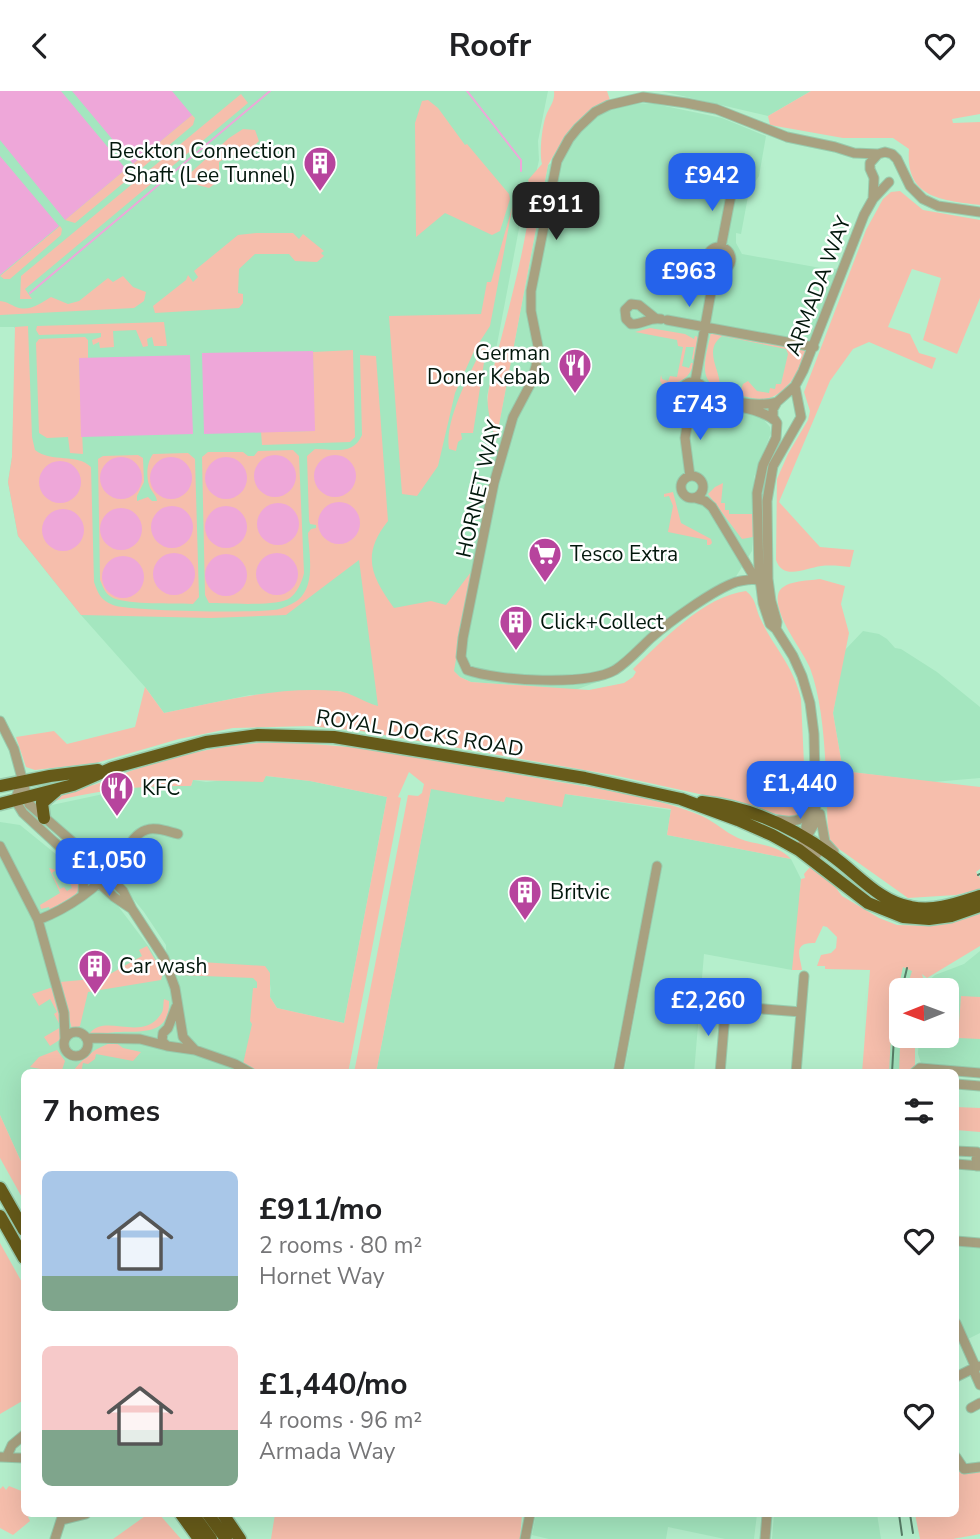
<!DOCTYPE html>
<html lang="en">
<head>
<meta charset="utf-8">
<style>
	body { margin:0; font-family:"Nunito Sans",sans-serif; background:#f2f2f2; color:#202124; height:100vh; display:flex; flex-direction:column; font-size:26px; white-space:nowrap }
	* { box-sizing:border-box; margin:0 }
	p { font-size:23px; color:#757577 }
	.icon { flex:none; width:38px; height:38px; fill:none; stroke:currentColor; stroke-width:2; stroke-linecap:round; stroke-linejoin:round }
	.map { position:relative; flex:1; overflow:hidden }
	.drawer { position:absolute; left:21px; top:978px; width:938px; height:448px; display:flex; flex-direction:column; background:#fff; border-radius:10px; box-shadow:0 7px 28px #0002 }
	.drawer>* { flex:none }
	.needle { width:46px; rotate:269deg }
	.controls { position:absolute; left:889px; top:887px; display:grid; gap:14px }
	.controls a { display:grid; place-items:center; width:70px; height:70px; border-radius:10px; background:#fff; box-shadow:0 7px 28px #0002; font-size:35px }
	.price { position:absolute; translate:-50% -60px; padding:0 16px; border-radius:14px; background:#2563eb; color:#fff; font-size:23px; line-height:46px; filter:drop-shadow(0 2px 4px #0008) }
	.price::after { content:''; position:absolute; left:50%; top:42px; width:21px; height:16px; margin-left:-10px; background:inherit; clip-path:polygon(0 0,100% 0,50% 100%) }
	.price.selected { background:#222; color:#fff }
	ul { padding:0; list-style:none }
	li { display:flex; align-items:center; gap:21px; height:175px; padding:0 21px }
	li span { display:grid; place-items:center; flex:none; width:196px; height:140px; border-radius:10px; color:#555 }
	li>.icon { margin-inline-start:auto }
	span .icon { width:84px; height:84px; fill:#fffc; stroke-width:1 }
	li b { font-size:30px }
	h2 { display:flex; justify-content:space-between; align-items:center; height:84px; padding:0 21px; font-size:30px }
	header { display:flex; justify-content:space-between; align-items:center; height:91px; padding:0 21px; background:#fff; font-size:32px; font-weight:700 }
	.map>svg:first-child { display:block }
	.built { fill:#a4e6bf }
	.green { fill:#f6beac }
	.water { fill:#eea7d9 }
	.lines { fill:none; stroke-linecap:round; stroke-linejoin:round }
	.stream { stroke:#eea7d9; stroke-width:2 }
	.minor-casing { stroke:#98ccad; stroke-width:11 }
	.highway-casing { stroke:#98ccad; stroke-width:15 }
	.minor { stroke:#a8a180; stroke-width:9 }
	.highway { stroke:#665a19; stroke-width:12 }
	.tram { stroke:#587f68; stroke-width:2 }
	.labels { text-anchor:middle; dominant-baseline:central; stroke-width:5; stroke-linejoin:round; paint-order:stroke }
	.poi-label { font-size:21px; fill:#02170c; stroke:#fff; text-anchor:start }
	.street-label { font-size:21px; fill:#02170c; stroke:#fff }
</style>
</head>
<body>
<header><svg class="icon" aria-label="back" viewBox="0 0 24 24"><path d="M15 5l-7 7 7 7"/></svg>Roofr<svg class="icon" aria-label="heart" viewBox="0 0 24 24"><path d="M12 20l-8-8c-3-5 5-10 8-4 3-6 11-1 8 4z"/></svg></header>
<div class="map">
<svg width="980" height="1448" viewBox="0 0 980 1448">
	<rect width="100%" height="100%" fill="#b5efcc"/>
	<path class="built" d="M0,0H548L538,50L539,69L532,101L525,106L487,306L491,331L496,349L548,74L558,68L588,31L608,19L635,12L655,13L722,27L766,45L759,85L749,100L741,143L736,142V152L742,163L832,179L838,177L805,263L786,295L768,309L763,328L770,336L771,342L754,386L752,460L735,487L666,528L600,590L575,599L471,591L460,586L453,580L437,645L340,600L250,604L164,622L145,596L81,524L18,445L8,391L12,366L16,238L14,236H0Z
		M661,0H811L768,25Z
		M863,540L879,543L887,548L895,557L901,558L937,581L980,616V687L933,691L843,680L833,622L844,560Z
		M266,685L310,690L387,706L344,932L277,917L270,906L271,893L253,980L256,982H24V1077L0,1024V731L20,734L115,811L149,856L167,886L166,854L144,821L126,799L92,764L45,721L47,715L146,694L191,695L193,689L206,691Z
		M431,697L504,711L505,706L565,703L671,719L667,744L791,768L801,788L794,875L792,879L704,863L694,982H624L662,776L653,774L612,982H376Z
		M980,860V980L922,975L918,963L919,945H947V900L924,899L927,891L935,884L964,873Z
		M903,876L917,881L916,899L901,900V945L909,982H885L893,907Z
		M956,1155L980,1157V1242L968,1248L956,1222Z
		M536,1423H757L754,1448H725L668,1436L666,1448H549L532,1444Z
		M774,1423H877L881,1448H772Z"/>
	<path class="green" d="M554,0H607L610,9C579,27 566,44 548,74L496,350C492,336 486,318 488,303C494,266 541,114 528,89L542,73C539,62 542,33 547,22C551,14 555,9 554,0Z
		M811,0H980V23L952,28L953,32L980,31V114C943,109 905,108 909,58L893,47H843L770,34L768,25Z
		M241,3L248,12L25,198L32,208H20L21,185Z
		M428,9L438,17L465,54L467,53L509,103L510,108L500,140L492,144L445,122L416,146L415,32L422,10Z
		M192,24L195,27L193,34L142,77L133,73Z
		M243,38L255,39L259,50C245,64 235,62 219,71V90L209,97L190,92L187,85L229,47Z
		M126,78L129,84L127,89L75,132L65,129Z
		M900,100L923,119L980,129V207L957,263L923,249L941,187L912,178L888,236L910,243L919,262L936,267L932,278L869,251L853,258L830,290L779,411L820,456L854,459L850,476C841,475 831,474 821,475C806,477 783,490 776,469L777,388L788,363L808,329L810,320L804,301L866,139L883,108L891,101Z
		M513,113L490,235L475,258L455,302L438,375L417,405L402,403L389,225L481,223L487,191H491Z
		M60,135L62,138L61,144L10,188H4L0,185Z
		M256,142H293L299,148L303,143L324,160L321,162L324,165L317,171L295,170L289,163H255L239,178L238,202L243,203V212L239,217L155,222L153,215L186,189L188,184L193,191L198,186L194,180L238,144Z
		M123,185L133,196L146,201L144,210L134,217L0,224V210C8,211 11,214 16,216C29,221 40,213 51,206L68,213L79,210L108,187L113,191Z
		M164,231L167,255H154L152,246L147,248L148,255L143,256L136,239L113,240L114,256L100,257L99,251L93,254L92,249L101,246V242L39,244L36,239L37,235Z
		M28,235L32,346L35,359C52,372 77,362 91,376L94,491C98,502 100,509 113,514C126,520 264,523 279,518C284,517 294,512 298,509C316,494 309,462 308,442L311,438L316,437V434L310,433L309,429L307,365L315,358C333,358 353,365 362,344L360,264L376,265L388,430C361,464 371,485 394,517L431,510L446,514L471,481L454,580L460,586L471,591L589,599L624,592L633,586L636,581L633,578C662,550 704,505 746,500C757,509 755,517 761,529C774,557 793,574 801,608L806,717L798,725L786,726L740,712L613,684L361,640L309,635L233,637L179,648L96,672L35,679L26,676L16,646L54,640L67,653L135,636L145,596L164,622C221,610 279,595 337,600C351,601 365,612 378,615L359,469L286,524L211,527L81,524L18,445L8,391L12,366L15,236Z
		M650,237L685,243L694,248L695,245L698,246L694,269L692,268L694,256H686L682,275L689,277L691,272H694C690,287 680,293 665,293L664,296L660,290L661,284L662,288L668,290L670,285L677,286L683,256L678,255L677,249L635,241Z
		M711,241L803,258L807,263C799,280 786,304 766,308C758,310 750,306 743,305L741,299L743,293L748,290L757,300L769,302L770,297L775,298L776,293H781L788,263L786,258L722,245C703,259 720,278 720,295L717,297C696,287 708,260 711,241Z
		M85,246L88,249V267H79L83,363L70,362L68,346L47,347L39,342L36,252L39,248Z
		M485,251L487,252L473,342H461L462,348L458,351L456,360L449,358C444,328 472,279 485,251Z
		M353,259L355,346L350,351L262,354L261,341L314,340L313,261Z
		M293,359L299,365L304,482C302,491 297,502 290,507C277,516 226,512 209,512L205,504L202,366L208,361H243L248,365H254L258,360Z
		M188,362L195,368L199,506L193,513C172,512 131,514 113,507C105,503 103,496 100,489L98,368L103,365L138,364L143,367L144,391L137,405V410L148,406L152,410H157C156,403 151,401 149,394C146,384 147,371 153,363Z
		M723,392L721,412H725V419H729V423H753V446L742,448L708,403L715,396Z
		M673,401L681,432L711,448L712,452L710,454H707V449L668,441L673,415L669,405L664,406V403Z
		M820,488L845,495L841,513L849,542L833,622L843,680L980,696V778L976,781L980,787V798L956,804L908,807L832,753L828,743C826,695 827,622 810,577C802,558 774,525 778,504C781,489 808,490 820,488Z
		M259,652C351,650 441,670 531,686C584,696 653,704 702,725C715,731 725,741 738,747C757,755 776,752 791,768L667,744L671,718L565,703L562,716L506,706L504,711L431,698L376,982H354L408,704L418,705L422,702L424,693L409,681L398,706L401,707L348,982H256L243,973L252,933L250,930L253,897H257V891L253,887L179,884V874L185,870L265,875L270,882V906L277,917L344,932L387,706L310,690L266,685L263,691L193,689L191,695C141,694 95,699 46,712C61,699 84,698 102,691C151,671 205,656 259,652Z
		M61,767L77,782L80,797L75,804L50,819L49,816L41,818L40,814L60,802L49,777L56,779L52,782L60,798L64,796L67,800L72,797L70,792L74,790Z
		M810,776L830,789L842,805L879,827L897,834L932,835L980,821V855L927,887L922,883L924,890L921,899H906L912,880L903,876L892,926L889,982H862L870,879L825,878V875H817L821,864L831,862L836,857L837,846L827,836L823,835L815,852C791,851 801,867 802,879H792L801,788L805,787L804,783Z
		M147,855L163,882L161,889L88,901L80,935L72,938L60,891L103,887L142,865L139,859Z
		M53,896L64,936L61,948L50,955L44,946L61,936L54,923L57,921L50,908L39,915L32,903Z
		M961,905L980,906V948L958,947Z
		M164,908L169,910C170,945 141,940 116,941C106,941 99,946 90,942C106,922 142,952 161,923C164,919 163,913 164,908Z
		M901,930V945H915V976L909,982H899Z
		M115,951L123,957L141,961L133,970L96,963L95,968L88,973L83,972L81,982H72C82,967 97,955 115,951Z
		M57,959L65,970L61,982L30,976L39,966Z
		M956,1016L980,1017V1041L956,1039Z
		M0,1024L24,1077V1110L0,1067Z
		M0,1152L24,1195V1309L0,1323Z
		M956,1371L960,1381L980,1379V1443L953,1448H920L915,1423H956Z
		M3,1395L6,1399L9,1395L24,1401V1423H32L28,1426L30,1430L13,1444L0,1437V1398Z
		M148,1423H159L181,1448H113Z
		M275,1423H522L520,1448H271Z"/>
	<path class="water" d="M0,0H61L126,78L65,129L0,49Z
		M72,0H172L192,24L133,73Z
		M0,65L59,135L0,184Z
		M313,260L315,340L204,343L202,262Z
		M190,264L193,343L81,346L79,267Z
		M314 385a21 21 0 1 1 42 0a21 21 0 1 1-42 0Z
		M254 385a21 21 0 1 1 42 0a21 21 0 1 1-42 0Z
		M150 387a21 21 0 1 1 42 0a21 21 0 1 1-42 0Z
		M100 387a21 21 0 1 1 42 0a21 21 0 1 1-42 0Z
		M205 387a21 21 0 1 1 42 0a21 21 0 1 1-42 0Z
		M39 391a21 21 0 1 1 42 0a21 21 0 1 1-42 0Z
		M318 432a21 21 0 1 1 42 0a21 21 0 1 1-42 0Z
		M257 433a21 21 0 1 1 42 0a21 21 0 1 1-42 0Z
		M205 436a21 21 0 1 1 42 0a21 21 0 1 1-42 0Z
		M151 436a21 21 0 1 1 42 0a21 21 0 1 1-42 0Z
		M100 438a21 21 0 1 1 42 0a21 21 0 1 1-42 0Z
		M42 439a21 21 0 1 1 42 0a21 21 0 1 1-42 0Z
		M256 483a21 21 0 1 1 42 0a21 21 0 1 1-42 0Z
		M153 483a21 21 0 1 1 42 0a21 21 0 1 1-42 0Z
		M205 484a21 21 0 1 1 42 0a21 21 0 1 1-42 0Z
		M102 486a21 21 0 1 1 42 0a21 21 0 1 1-42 0Z"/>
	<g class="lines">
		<path class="stream" d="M467,0L521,69V80
			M30,202L270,0"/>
		<defs>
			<path id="minor" d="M873,108L874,87L870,78V72L878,63L885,61L892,63L897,68L910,95L923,108L938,115L980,121
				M721,156L733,94
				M707 168a12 12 0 1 1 24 0a12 12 0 1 1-24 0Z
				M654,226L639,214L631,213L625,219L626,228L631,233C642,234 649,226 661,228
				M667,229L814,256
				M680 304a13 13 0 1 1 26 0a13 13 0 1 1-26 0Z
				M695,291L715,179
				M705,299C723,310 756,317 777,311
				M703,313C721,311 759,317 774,329
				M681 396a11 11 0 1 1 22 0a11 11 0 1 1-22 0Z
				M690,385L685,347L690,318
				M695,407L705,410L712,416L756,489
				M768,488C758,488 746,488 736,491C713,499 669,531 651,547C639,558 629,570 615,579C587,595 498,590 467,579L461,566L463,547L494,392L513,326L531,292L536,275L538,255L531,220V200L557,70L569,48L578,37L595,21L609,14L643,6L686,12L716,18L787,46L835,56L854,62L878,63
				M776,538L777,531L771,510L768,488L767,410L773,375L801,326L795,295
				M0,630L14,658L29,713L90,766L123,800L132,818L164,867L175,897L183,946L195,959
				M22,690L15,709L23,722L114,806L132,818
				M810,723L806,735L805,755L817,763
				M820,723L825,751L834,761
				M778,729C798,733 807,728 814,709
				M67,753L94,780
				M0,755L38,829L64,922L65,947
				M799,759L816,730L814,643L810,612L802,585L793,565L776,538L770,533L763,512L759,481L757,402L763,374L776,347L777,332L773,326V318L777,311L795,295L803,280L864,124L873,108L889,91
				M97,778L112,765L124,760
				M83,804L84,778
				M38,829C69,817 96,798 118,772C127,762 131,744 146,739C155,735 169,741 178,743
				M726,915L801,921
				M176,916L168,937L163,942L162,950L167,955L195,959L235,973L251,982
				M64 953a12 12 0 1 1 24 0a12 12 0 1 1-24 0Z
				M86,947L140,948L167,955
				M618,982L657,775
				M720,982L727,899
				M796,982L804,885
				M914,982L920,977L980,982
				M956,993L980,995
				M956,1060L977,1061L976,1075
				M956,1073L980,1075
				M956,1150L980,1152
				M956,1232L976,1277
				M973,1278L980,1294
				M956,1286L978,1275
				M971,1317L980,1312
				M7,1365L12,1354L24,1344
				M0,1366L24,1367
				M956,1366L964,1378L980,1376
				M62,1429L86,1423
				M55,1448L63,1423
				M525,1448L530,1423
				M765,1448L767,1423"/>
			<path id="highway" d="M0,695L50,685L98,679
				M702,711C749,716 793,736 831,764C857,782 879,811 911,816C935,821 958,812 980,805
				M0,713L73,694L112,677L206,651L258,644L334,646L585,687L681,708L738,729L772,744L799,759L868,812L903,826L929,828L951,825L980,815
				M44,727L42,712L56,700
				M0,1097L24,1139
				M0,1125L24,1167
				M181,1423L199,1448
				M193,1423L211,1448
				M208,1423L226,1448
				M223,1423L240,1448"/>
		</defs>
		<use href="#minor" class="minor-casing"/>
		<use href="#highway" class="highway-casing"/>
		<use href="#minor" class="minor"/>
		<use href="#highway" class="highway"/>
		<path class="tram" d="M978,784L980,783
			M892,982L895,928L907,877
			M899,1423L902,1444
			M910,1423L913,1442"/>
	</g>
	<defs>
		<symbol id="building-pin" viewBox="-11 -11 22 30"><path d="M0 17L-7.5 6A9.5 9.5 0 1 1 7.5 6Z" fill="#b7449d" stroke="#fff"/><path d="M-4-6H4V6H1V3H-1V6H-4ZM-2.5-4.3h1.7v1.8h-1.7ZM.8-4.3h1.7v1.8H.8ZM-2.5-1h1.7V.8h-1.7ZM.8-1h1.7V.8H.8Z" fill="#fff"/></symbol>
		<symbol id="restaurant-pin" viewBox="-11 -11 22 30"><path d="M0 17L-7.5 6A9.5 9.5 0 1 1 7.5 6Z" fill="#b7449d" stroke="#fff"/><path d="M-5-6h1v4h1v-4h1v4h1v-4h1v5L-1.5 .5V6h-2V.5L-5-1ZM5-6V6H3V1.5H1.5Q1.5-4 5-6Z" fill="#fff"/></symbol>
		<symbol id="supermarket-pin" viewBox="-11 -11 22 30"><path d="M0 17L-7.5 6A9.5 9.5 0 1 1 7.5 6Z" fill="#b7449d" stroke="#fff"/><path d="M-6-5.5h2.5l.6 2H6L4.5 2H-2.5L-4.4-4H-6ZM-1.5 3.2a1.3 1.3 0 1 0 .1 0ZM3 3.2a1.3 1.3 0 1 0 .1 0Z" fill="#fff"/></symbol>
	</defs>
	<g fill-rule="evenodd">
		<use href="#building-pin" x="301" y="53" width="38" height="52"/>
		<use href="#restaurant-pin" x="556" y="255" width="38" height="52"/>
		<use href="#supermarket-pin" x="526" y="444" width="38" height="52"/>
		<use href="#building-pin" x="497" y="512" width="38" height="52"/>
		<use href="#restaurant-pin" x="98" y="678" width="38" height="52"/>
		<use href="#building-pin" x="506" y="782" width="38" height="52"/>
		<use href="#building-pin" x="76" y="856" width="38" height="52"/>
	</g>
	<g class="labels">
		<g class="poi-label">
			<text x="296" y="60" text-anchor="end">Beckton Connection<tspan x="296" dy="24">Shaft (Lee Tunnel)</tspan></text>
			<text x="550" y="262" text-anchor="end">German<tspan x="550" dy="24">Doner Kebab</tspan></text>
			<text x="570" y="463">Tesco Extra</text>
			<text x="540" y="531">Click+Collect</text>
			<text x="142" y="697">KFC</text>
			<text x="550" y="801">Britvic</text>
			<text x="119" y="875">Car wash</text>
		</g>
		<g class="street-label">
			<text transform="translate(818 195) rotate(-69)">ARMADA WAY</text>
			<text transform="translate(479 398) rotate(-77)">HORNET WAY</text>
			<text transform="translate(420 642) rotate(9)">ROYAL DOCKS ROAD</text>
		</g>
	</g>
</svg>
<div class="controls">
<a><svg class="needle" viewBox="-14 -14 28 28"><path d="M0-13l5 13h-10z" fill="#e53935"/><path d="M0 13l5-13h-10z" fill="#757577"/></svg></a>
</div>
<b class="price" style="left:712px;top:122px">£942</b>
<b class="price selected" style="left:556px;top:151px">£911</b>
<b class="price" style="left:689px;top:218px">£963</b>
<b class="price" style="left:700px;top:351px">£743</b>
<b class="price" style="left:800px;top:730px">£1,440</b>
<b class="price" style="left:109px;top:807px">£1,050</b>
<b class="price" style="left:708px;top:947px">£2,260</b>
<section class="drawer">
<h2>7 homes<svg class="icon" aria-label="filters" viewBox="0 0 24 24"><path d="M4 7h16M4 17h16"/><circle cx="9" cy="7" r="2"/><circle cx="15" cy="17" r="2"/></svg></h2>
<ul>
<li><span style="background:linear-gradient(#a9c7e8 75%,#7fa58c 0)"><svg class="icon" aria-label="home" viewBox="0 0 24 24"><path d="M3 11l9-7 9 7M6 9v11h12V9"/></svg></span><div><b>£911/mo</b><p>2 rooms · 80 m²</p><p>Hornet Way</p></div><svg class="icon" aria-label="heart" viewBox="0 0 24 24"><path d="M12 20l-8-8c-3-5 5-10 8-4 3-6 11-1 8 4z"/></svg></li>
<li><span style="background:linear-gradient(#f6c9c9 60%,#7fa58c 0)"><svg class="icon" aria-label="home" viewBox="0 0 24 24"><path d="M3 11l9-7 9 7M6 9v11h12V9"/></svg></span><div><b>£1,440/mo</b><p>4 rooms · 96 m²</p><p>Armada Way</p></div><svg class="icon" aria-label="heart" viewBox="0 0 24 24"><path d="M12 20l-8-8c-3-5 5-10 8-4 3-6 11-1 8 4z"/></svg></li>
</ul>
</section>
</div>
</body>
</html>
